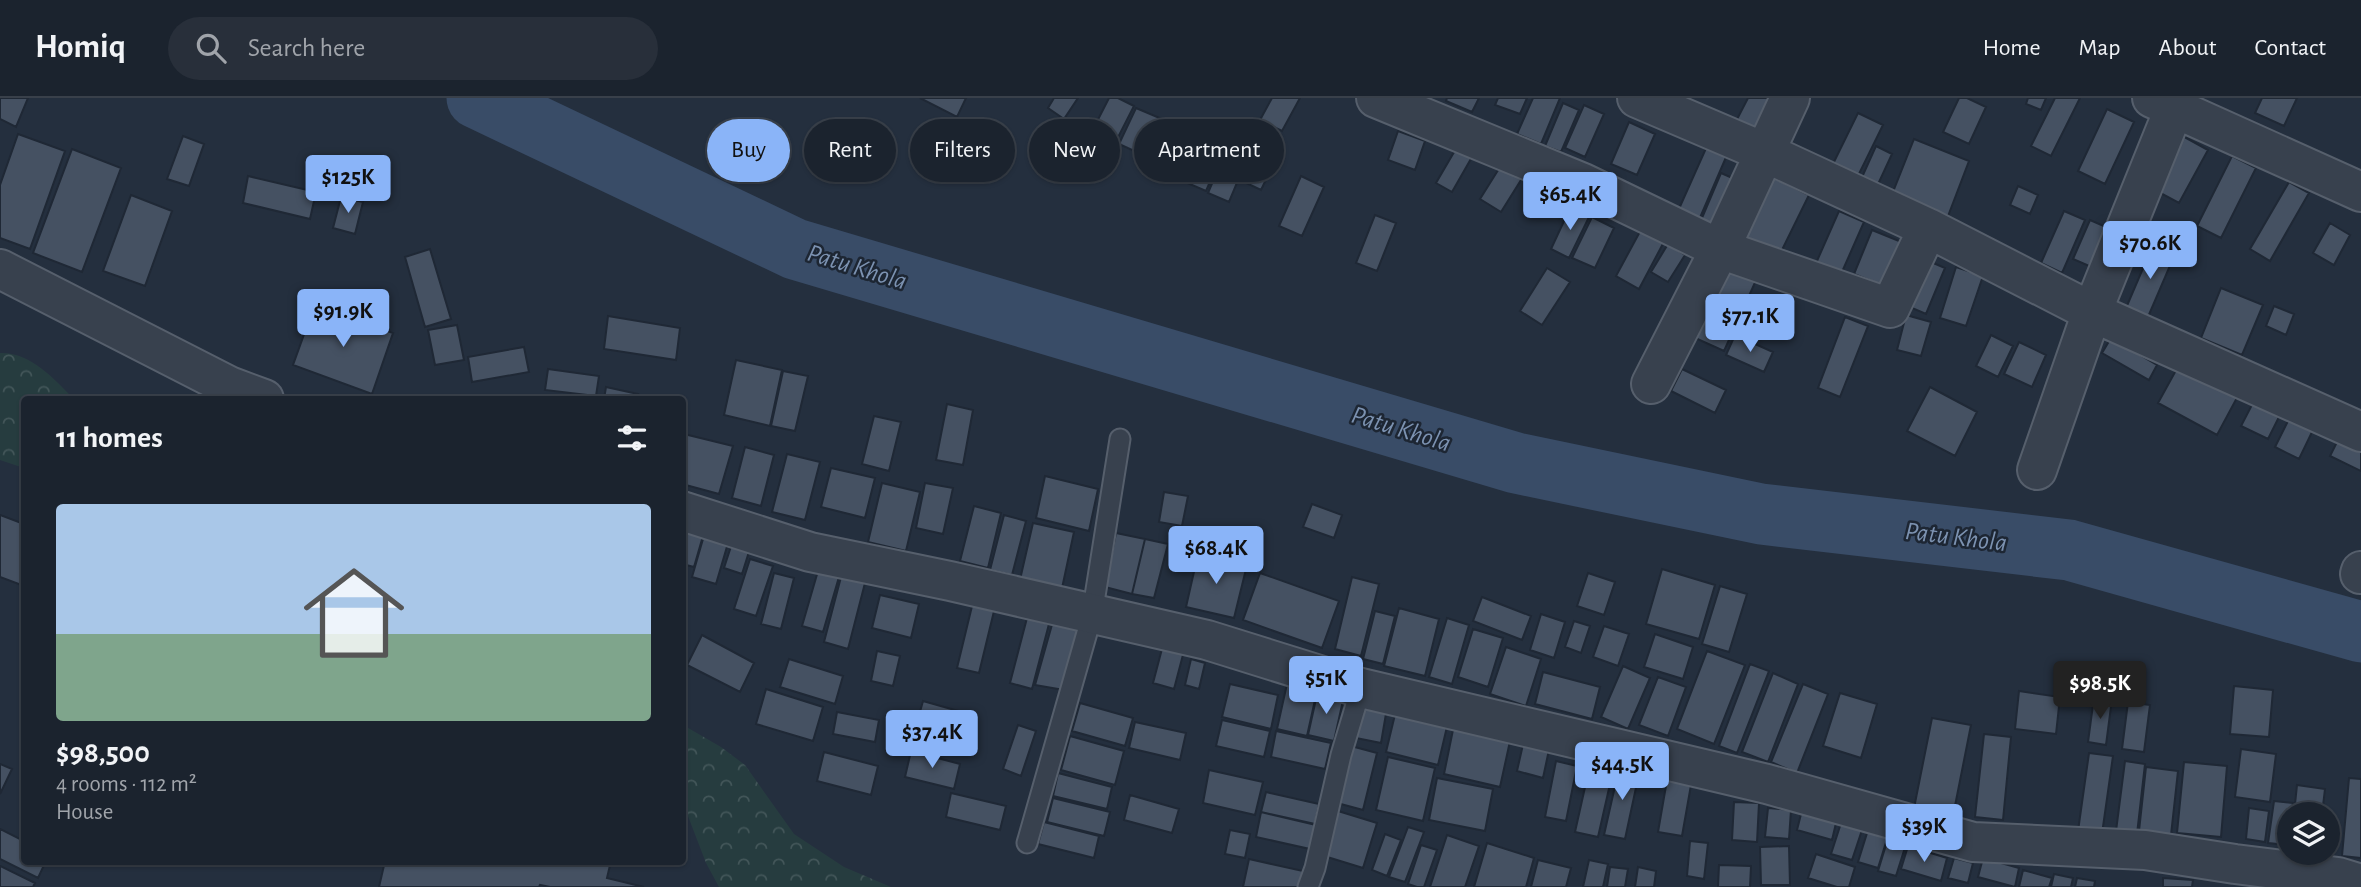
<!DOCTYPE html>
<html lang="en">
<head>
<meta charset="utf-8">
<style>
	body { margin:0; font-family:"Alegreya Sans",sans-serif; background:#282f3a; color:#f1f3f6; height:100vh; display:flex; flex-direction:column; font-size:26px; white-space:nowrap }
	* { box-sizing:border-box; margin:0 }
	p { font-size:23px; color:#a0a4aa }
	.icon { flex:none; width:38px; height:38px; fill:none; stroke:currentColor; stroke-width:2; stroke-linecap:round; stroke-linejoin:round }
	.map { position:relative; flex:1; overflow:hidden }
	.side { position:absolute; left:21px; top:298px; width:665px; height:469px; display:flex; flex-direction:column; background:#1b232e; border-radius:7px; box-shadow:0 2px 5px #0004,0 0 0 2px #39404a }
	.side>* { flex:none }
	.hud { position:absolute; left:707px; top:21px; width:665px; height:63px; display:flex; gap:14px }
	.controls { position:absolute; left:2277px; top:704px; display:grid; gap:14px }
	.controls a { display:grid; place-items:center; width:63px; height:63px; border-radius:50%; background:#1b232e; box-shadow:0 2px 5px #0004,0 0 0 2px #39404a; font-size:35px }
	.price { position:absolute; translate:-50% -60px; padding:0 16px; border-radius:7px; background:#8ab4f8; color:#111; font-size:23px; line-height:46px; filter:drop-shadow(0 2px 4px #0008) }
	.price::after { content:''; position:absolute; left:50%; top:42px; width:21px; height:16px; margin-left:-10px; background:inherit; clip-path:polygon(0 0,100% 0,50% 100%) }
	.price.on { background:#222; color:#fff }
	ul { padding:0; list-style:none }
	li { display:grid; align-content:center; gap:14px; height:371px; padding:0 35px }
	li span { display:grid; place-items:center; height:217px; border-radius:7px; color:#555 }
	li>.icon { margin-inline-start:auto }
	span .icon { width:126px; height:126px; fill:#fffc; stroke-width:1 }
	li b { font-size:30px }
	h2 { display:flex; justify-content:space-between; align-items:center; height:84px; padding:0 35px; font-size:30px }
	.tag { padding:0 24px; border-radius:32px; background:#1b232e; box-shadow:0 2px 5px #0004,0 0 0 2px #39404a; font-size:24px; line-height:63px }
	.tag.on { background:#8ab4f8; color:#111 }
	header { display:flex; align-items:center; gap:42px; box-sizing:border-box; height:98px; padding:0 35px; background:#1b232e; border-bottom:2px solid #39404a }
	header strong { font-size:33px }
	nav { display:flex; gap:38px; margin-inline-start:auto; font-size:24px }
	.search { width:490px; height:63px; background:#282f3a; display:flex; align-items:center; gap:18px; box-sizing:border-box; padding:0 24px; border-radius:38px; color:#a0a4aa; font-size:26px }
	.map>svg:first-child { display:block }
	.forest { fill:url(#forest-crowns) }
	.lines { fill:none; stroke-linecap:round; stroke-linejoin:round }
	.river { stroke:#394c67; stroke-width:61 }
	.building { fill:#455162; stroke:#1f2835; stroke-width:2 }
	.service-casing { stroke:#565f6c; stroke-width:23 }
	.minor-casing { stroke:#565f6c; stroke-width:42 }
	.service { stroke:#38414e; stroke-width:19 }
	.minor { stroke:#38414e; stroke-width:38 }
	.labels { text-anchor:middle; dominant-baseline:central; stroke-width:5; stroke-linejoin:round; paint-order:stroke }
	.water-label { font-size:26px; font-style:italic; fill:#7c92b1; stroke:#1d2633 }
</style>
</head>
<body>
<header>
<strong>Homiq</strong>
<div class="search"><svg class="icon" aria-label="search" viewBox="0 0 24 24"><circle cx="10" cy="10" r="6"/><path d="M15 15l6 6"/></svg>Search here</div>
<nav><a>Home</a><a>Map</a><a>About</a><a>Contact</a></nav>
</header>
<div class="map">
<svg width="2361" height="789" viewBox="0 0 2361 789">
	<defs>
		<pattern id="forest-crowns" width="20" height="18" patternUnits="userSpaceOnUse" patternTransform="scale(1.75)"><rect width="20" height="18" fill="#263c3f"/><path d="M2 6a3 3 0 1 1 6 0M12 15a3 3 0 1 1 6 0" fill="none" stroke="#435659"/></pattern>
	</defs>
	<rect width="100%" height="100%" fill="#242f3e"/>
	<path class="forest" d="M0,255C31,254 54,281 74,301H24V370L0,362Z
		M683,627L721,649L745,667L794,736L844,769L891,789H719L706,765L683,705Z"/>
	<g class="lines">
		<path class="river" d="M477,0L795,151L1516,365L1761,416L2069,452L2361,534"/>
	</g>
	<path class="building" d="M0,0H28L16,29L0,21Z
		M920,0H966L957,19Z
		M1054,0H1078L1064,21L1048,10Z
		M1109,0H1118L1134,8L1108,59L1085,47Z
		M1272,0H1300L1282,33L1260,22Z
		M1447,0H1479L1472,14L1446,3Z
		M1498,0H1527L1520,16L1495,7Z
		M1533,0H1560L1541,46L1517,36Z
		M1748,0H1778L1757,43L1732,31Z
		M1959,0H1967L1986,9L1969,46L1943,34Z
		M2028,0H2046L2041,12L2026,6Z
		M2055,0H2080L2051,58L2031,48Z
		M2262,0H2297L2284,28L2255,15Z
		M1563,5L1579,12L1561,54L1545,48Z
		M1584,7L1604,16L1585,59L1565,50Z
		M1136,10L1162,21L1145,58L1119,46Z
		M2107,11L2134,24L2105,86L2078,73Z
		M1858,15L1883,27L1855,84L1830,72Z
		M1629,24L1655,36L1637,77L1611,66Z
		M1168,31L1184,38L1172,68L1156,61Z
		M1398,33L1425,43L1415,72L1388,62Z
		M18,36L65,53L30,151L0,140V87Z
		M1206,36L1227,45L1206,93L1185,84Z
		M2179,36L2208,52L2179,105L2151,90Z
		M183,38L204,46L189,88L167,81Z
		M1914,41L1969,63L1945,126L1889,104Z
		M1228,47L1249,56L1229,104L1208,95Z
		M1707,48L1727,57L1699,122L1678,113Z
		M1876,48L1892,56L1874,95L1858,88Z
		M1457,49L1472,59L1452,94L1436,85Z
		M72,51L121,70L82,174L33,155Z
		M1253,57L1273,67L1261,92L1242,83Z
		M2232,58L2256,70L2221,140L2197,128Z
		M1505,61L1526,74L1501,114L1480,101Z
		M1721,75L1744,85L1721,136L1699,127Z
		M248,78L316,94L310,121L243,105Z
		M1301,78L1324,89L1302,138L1279,128Z
		M1772,79L1809,97L1777,162L1740,144Z
		M2289,84L2309,95L2270,163L2250,151Z
		M2018,88L2038,97L2030,116L2010,107Z
		M131,97L172,113L145,188L103,173Z
		M341,99L363,104L355,136L333,130Z
		M1571,108L1590,117L1569,160L1551,151Z
		M1839,113L1864,124L1838,183L1813,172Z
		M2064,113L2085,122L2062,175L2041,165Z
		M1375,117L1396,125L1377,173L1356,165Z
		M1592,119L1614,130L1595,170L1572,160Z
		M2090,122L2113,132L2096,171L2073,161Z
		M2330,125L2350,137L2334,167L2313,155Z
		M1643,128L1666,140L1639,191L1616,178Z
		M1872,132L1904,145L1886,189L1854,176Z
		M1668,146L1685,157L1668,184L1651,174Z
		M2153,147L2175,156L2148,219L2126,210Z
		M430,151L451,221L425,229L405,159Z
		M1924,161L1945,170L1926,216L1905,207Z
		M1727,164L1758,178L1724,253L1693,239Z
		M1956,169L1983,178L1966,228L1940,220Z
		M1547,170L1570,184L1542,227L1520,213Z
		M2221,190L2263,207L2242,257L2201,240Z
		M315,206L393,235L372,296L293,267Z
		M2274,208L2294,216L2286,237L2266,228Z
		M1906,217L1931,224L1921,258L1897,252Z
		M608,218L680,230L676,262L604,251Z
		M1845,219L1868,228L1840,299L1818,290Z
		M457,227L464,262L435,267L428,232Z
		M1735,237L1773,254L1764,274L1726,257Z
		M1991,237L2013,248L1998,279L1976,268Z
		M2111,240L2157,267L2149,282L2102,255Z
		M2019,244L2046,257L2032,289L2004,276Z
		M524,249L529,274L472,284L468,259Z
		M736,262L782,272L770,328L724,317Z
		M2180,265L2239,296L2217,337L2158,305Z
		M548,271L599,278L596,298L545,292Z
		M1682,271L1726,292L1715,315L1671,293Z
		M783,273L808,278L795,333L771,328Z
		M606,289L638,296L637,301H604Z
		M1930,289L1977,314L1955,358L1907,333Z
		M2255,301L2281,315L2268,341L2241,328Z
		M947,306L973,312L963,367L936,362Z
		M874,318L901,324L889,373L862,366Z
		M2289,321L2313,332L2299,361L2275,349Z
		M684,336L733,348L719,396L682,386Z
		M2340,338L2361,349V373L2330,358Z
		M745,349L774,357L761,408L732,400Z
		M787,356L820,364L805,422L772,414Z
		M831,370L875,380L865,420L821,409Z
		M1045,378L1098,391L1089,433L1036,420Z
		M882,385L920,394L906,453L868,444Z
		M925,385L953,390L943,436L916,430Z
		M1164,394L1188,398L1182,428L1159,424Z
		M1312,406L1342,417L1334,440L1303,429Z
		M974,408L1001,415L988,470L960,463Z
		M0,417L24,426V488L0,479Z
		M1004,417L1026,423L1012,477L990,472Z
		M682,424L705,431L694,469L682,466Z
		M1033,425L1074,434L1061,495L1019,486Z
		M707,427L731,435L716,486L692,479Z
		M1116,435L1145,441L1132,496L1105,489Z
		M735,436L753,441L742,476L724,470Z
		M1145,441L1168,446L1154,500L1132,496Z
		M1198,456L1247,467L1234,520L1186,509Z
		M750,461L773,468L756,518L734,511Z
		M820,466L841,472L823,534L802,528Z
		M1662,471L1715,487L1699,541L1646,526Z
		M774,475L794,480L781,531L761,526Z
		M1260,475L1339,503L1322,550L1243,522Z
		M1588,475L1615,484L1604,517L1577,508Z
		M841,479L865,485L848,551L824,544Z
		M1352,479L1379,486L1361,558L1335,551Z
		M1720,488L1747,496L1729,554L1702,546Z
		M880,497L919,506L911,540L872,530Z
		M1482,499L1531,518L1522,542L1473,523Z
		M973,504L995,509L979,575L957,570Z
		M1399,510L1439,521L1425,578L1384,568Z
		M1375,513L1395,518L1383,566L1363,561Z
		M1541,516L1565,524L1554,560L1530,552Z
		M1027,520L1049,526L1032,591L1010,585Z
		M1447,520L1469,527L1452,586L1429,579Z
		M1053,523L1082,529L1064,592L1035,587Z
		M1574,523L1590,528L1581,555L1565,549Z
		M1604,528L1629,536L1618,568L1593,559Z
		M1473,531L1503,540L1488,589L1458,579Z
		M1655,536L1693,549L1683,581L1644,569Z
		M702,537L754,565L740,594L687,567Z
		M1163,547L1184,553L1174,591L1153,585Z
		M1506,549L1541,561L1526,608L1490,596Z
		M877,553L900,558L893,588L871,583Z
		M1707,553L1745,567L1714,646L1677,631Z
		M789,561L843,578L835,606L780,589Z
		M1191,561L1205,565L1199,591L1185,587Z
		M1750,566L1769,573L1737,655L1719,648Z
		M1623,568L1650,580L1628,631L1601,619Z
		M1543,574L1600,589L1592,621L1535,606Z
		M1773,575L1798,586L1768,664L1742,654Z
		M1658,579L1686,589L1668,638L1639,627Z
		M1230,586L1278,597L1271,631L1222,619Z
		M1287,586L1317,593L1307,638L1277,631Z
		M1803,586L1828,596L1797,675L1771,664Z
		M2234,588L2273,592L2269,639L2230,636Z
		M766,591L823,609L813,643L756,626Z
		M1318,592L1344,598L1334,643L1308,637Z
		M2019,593L2060,599L2056,636L2015,631Z
		M1840,595L1877,606L1861,660L1823,648Z
		M1364,599L1388,604L1381,645L1356,640Z
		M2094,599L2112,601L2106,647L2088,644Z
		M923,603L976,618L969,643L916,628Z
		M1398,604L1450,616L1438,667L1386,654Z
		M2128,604L2150,607L2144,654L2122,651Z
		M1080,605L1133,620L1125,648L1072,633Z
		M837,614L879,622L875,644L833,636Z
		M1932,620L1971,627L1953,718L1914,710Z
		M1222,622L1270,633L1264,659L1216,648Z
		M1455,622L1512,634L1500,689L1444,676Z
		M1135,624L1186,635L1180,662L1129,650Z
		M1018,627L1036,633L1021,678L1003,671Z
		M1276,633L1331,645L1325,671L1271,659Z
		M1984,636L2011,639L2003,722L1975,719Z
		M1070,638L1124,653L1115,687L1061,672Z
		M1524,642L1550,647L1543,680L1517,673Z
		M1351,648L1377,655L1363,712L1337,705Z
		M2241,651L2276,656L2270,704L2235,699Z
		M911,653L960,666L954,691L905,679Z
		M824,654L878,668L871,697L817,683Z
		M2089,655L2113,658L2102,736L2078,733Z
		M1592,658L1615,664L1598,739L1575,734Z
		M1388,659L1435,670L1423,723L1376,712Z
		M1556,663L1577,668L1566,723L1545,719Z
		M2125,663L2145,666L2137,736L2116,733Z
		M2184,664L2227,668L2221,739L2177,735Z
		M0,666L12,671L0,696Z
		M1620,666L1640,671L1625,741L1604,737Z
		M2146,669L2178,673L2171,737L2139,733Z
		M1209,672L1263,684L1255,717L1203,705Z
		M1058,675L1112,689L1107,711L1053,698Z
		M1437,680L1493,691L1485,733L1429,722Z
		M2349,680L2361,681V760L2342,758Z
		M1667,682L1691,687L1682,738L1658,734Z
		M2297,687L2325,691L2322,716H2294Z
		M1266,694L1319,706L1315,726L1261,714Z
		M951,695L1006,708L1000,732L946,719Z
		M1130,697L1179,711L1172,735L1124,722Z
		M1053,700L1110,714L1104,738L1047,724Z
		M2274,703L2293,705L2291,716H2289L2287,747L2268,745Z
		M1734,704L1759,705L1757,744L1732,742Z
		M1768,710L1791,712L1789,741L1765,739Z
		M2249,710L2269,713L2265,744L2246,741Z
		M1802,712L1837,721L1832,742L1797,732Z
		M1338,713L1377,725L1363,770L1324,758Z
		M1261,714L1316,727L1310,751L1256,739Z
		M1044,724L1099,738L1094,760L1038,746Z
		M1841,725L1862,732L1852,762L1831,756Z
		M1408,729L1424,734L1405,784L1389,779Z
		M0,731L24,743V763H46L38,780L0,761Z
		M1230,732L1250,736L1245,760L1225,756Z
		M1868,732L1888,738L1878,770L1858,764Z
		M1385,736L1401,742L1387,778L1372,772Z
		M1447,737L1479,748L1465,789H1430Z
		M1889,737L1907,743L1896,778L1878,773Z
		M1690,743L1708,745L1704,781L1687,778Z
		M1487,745L1534,760L1526,789H1474Z
		M1421,747L1437,752L1424,789H1417L1408,786Z
		M1789,748L1790,787H1761L1760,749Z
		M1908,748L1947,760L1941,783L1901,771Z
		M1816,756L1855,769L1849,789H1837L1808,780Z
		M1954,760L1973,765L1968,785L1948,780Z
		M1983,760L2019,770L2015,789L1978,779Z
		M1249,761L1303,773L1299,789H1243Z
		M1538,762L1571,770L1566,789H1531Z
		M1589,762L1608,766L1603,789H1583Z
		M385,763H611L607,780L644,789H550L540,787L539,789H379Z
		M1719,767L1751,768L1750,789H1718Z
		M0,768L35,785L33,789H0Z
		M1610,769L1628,771L1625,789H1607Z
		M1638,769L1656,773L1654,789H1635Z
		M2023,772L2052,780L2049,789H2019Z
		M2054,776L2073,780L2071,789H2051Z
		M2077,780L2095,783L2094,789H2075Z
		M2163,780L2193,782L2192,789H2163Z"/>
	<g class="lines">
		<defs>
			<path id="service" d="M1027,745L1092,517L1120,341
				M1308,789L1315,770L1341,657L1361,590"/>
			<path id="minor" d="M1376,0L1583,85L1720,151L1890,210L1928,130
				M1637,0L1766,55L1928,130L2092,214L2361,334
				M2152,0L2361,94
				M0,171L229,288L264,301
				M1651,286L1720,151L1790,0
				M2037,372L2092,214L2174,11
				M682,413L810,454L950,483L1207,542L1361,590L1767,686L1973,744L2145,752L2235,766L2338,779L2361,786
				M2360,476L2361,473"/>
		</defs>
		<use href="#service" class="service-casing"/>
		<use href="#minor" class="minor-casing"/>
		<use href="#service" class="service"/>
		<use href="#minor" class="minor"/>
	</g>
	<g class="labels">
		<g class="water-label">
			<text transform="translate(857 169) rotate(17)">Patu Khola</text>
			<text transform="translate(1401 331) rotate(17)">Patu Khola</text>
			<text transform="translate(1956 439) rotate(7)">Patu Khola</text>
		</g>
	</g>
</svg>
<div class="controls">
<a><svg class="icon" aria-label="layers" viewBox="0 0 24 24"><path d="M12 4l9 5-9 5-9-5zM3 14l9 5 9-5"/></svg></a>
</div>
<b class="price" style="left:348px;top:117px">$125K</b>
<b class="price" style="left:1570px;top:134px">$65.4K</b>
<b class="price" style="left:2150px;top:183px">$70.6K</b>
<b class="price" style="left:343px;top:251px">$91.9K</b>
<b class="price" style="left:1750px;top:256px">$77.1K</b>
<b class="price" style="left:1216px;top:488px">$68.4K</b>
<b class="price" style="left:1326px;top:618px">$51K</b>
<b class="price on" style="left:2100px;top:623px">$98.5K</b>
<b class="price" style="left:932px;top:672px">$37.4K</b>
<b class="price" style="left:1622px;top:704px">$44.5K</b>
<b class="price" style="left:1924px;top:766px">$39K</b>
<div class="hud">
<a class="tag on">Buy</a>
<a class="tag">Rent</a>
<a class="tag">Filters</a>
<a class="tag">New</a>
<a class="tag">Apartment</a>
</div>
<section class="side">
<h2>11 homes<svg class="icon" aria-label="filters" viewBox="0 0 24 24"><path d="M4 7h16M4 17h16"/><circle cx="9" cy="7" r="2"/><circle cx="15" cy="17" r="2"/></svg></h2>
<ul>
<li><span style="background:linear-gradient(#a9c7e8 60%,#7fa58c 0)"><svg class="icon" aria-label="home" viewBox="0 0 24 24"><path d="M3 11l9-7 9 7M6 9v11h12V9"/></svg></span><div><b>$98,500</b><p>4 rooms · 112 m²</p><p>House</p></div></li>
</ul>
</section>
</div>
</body>
</html>
